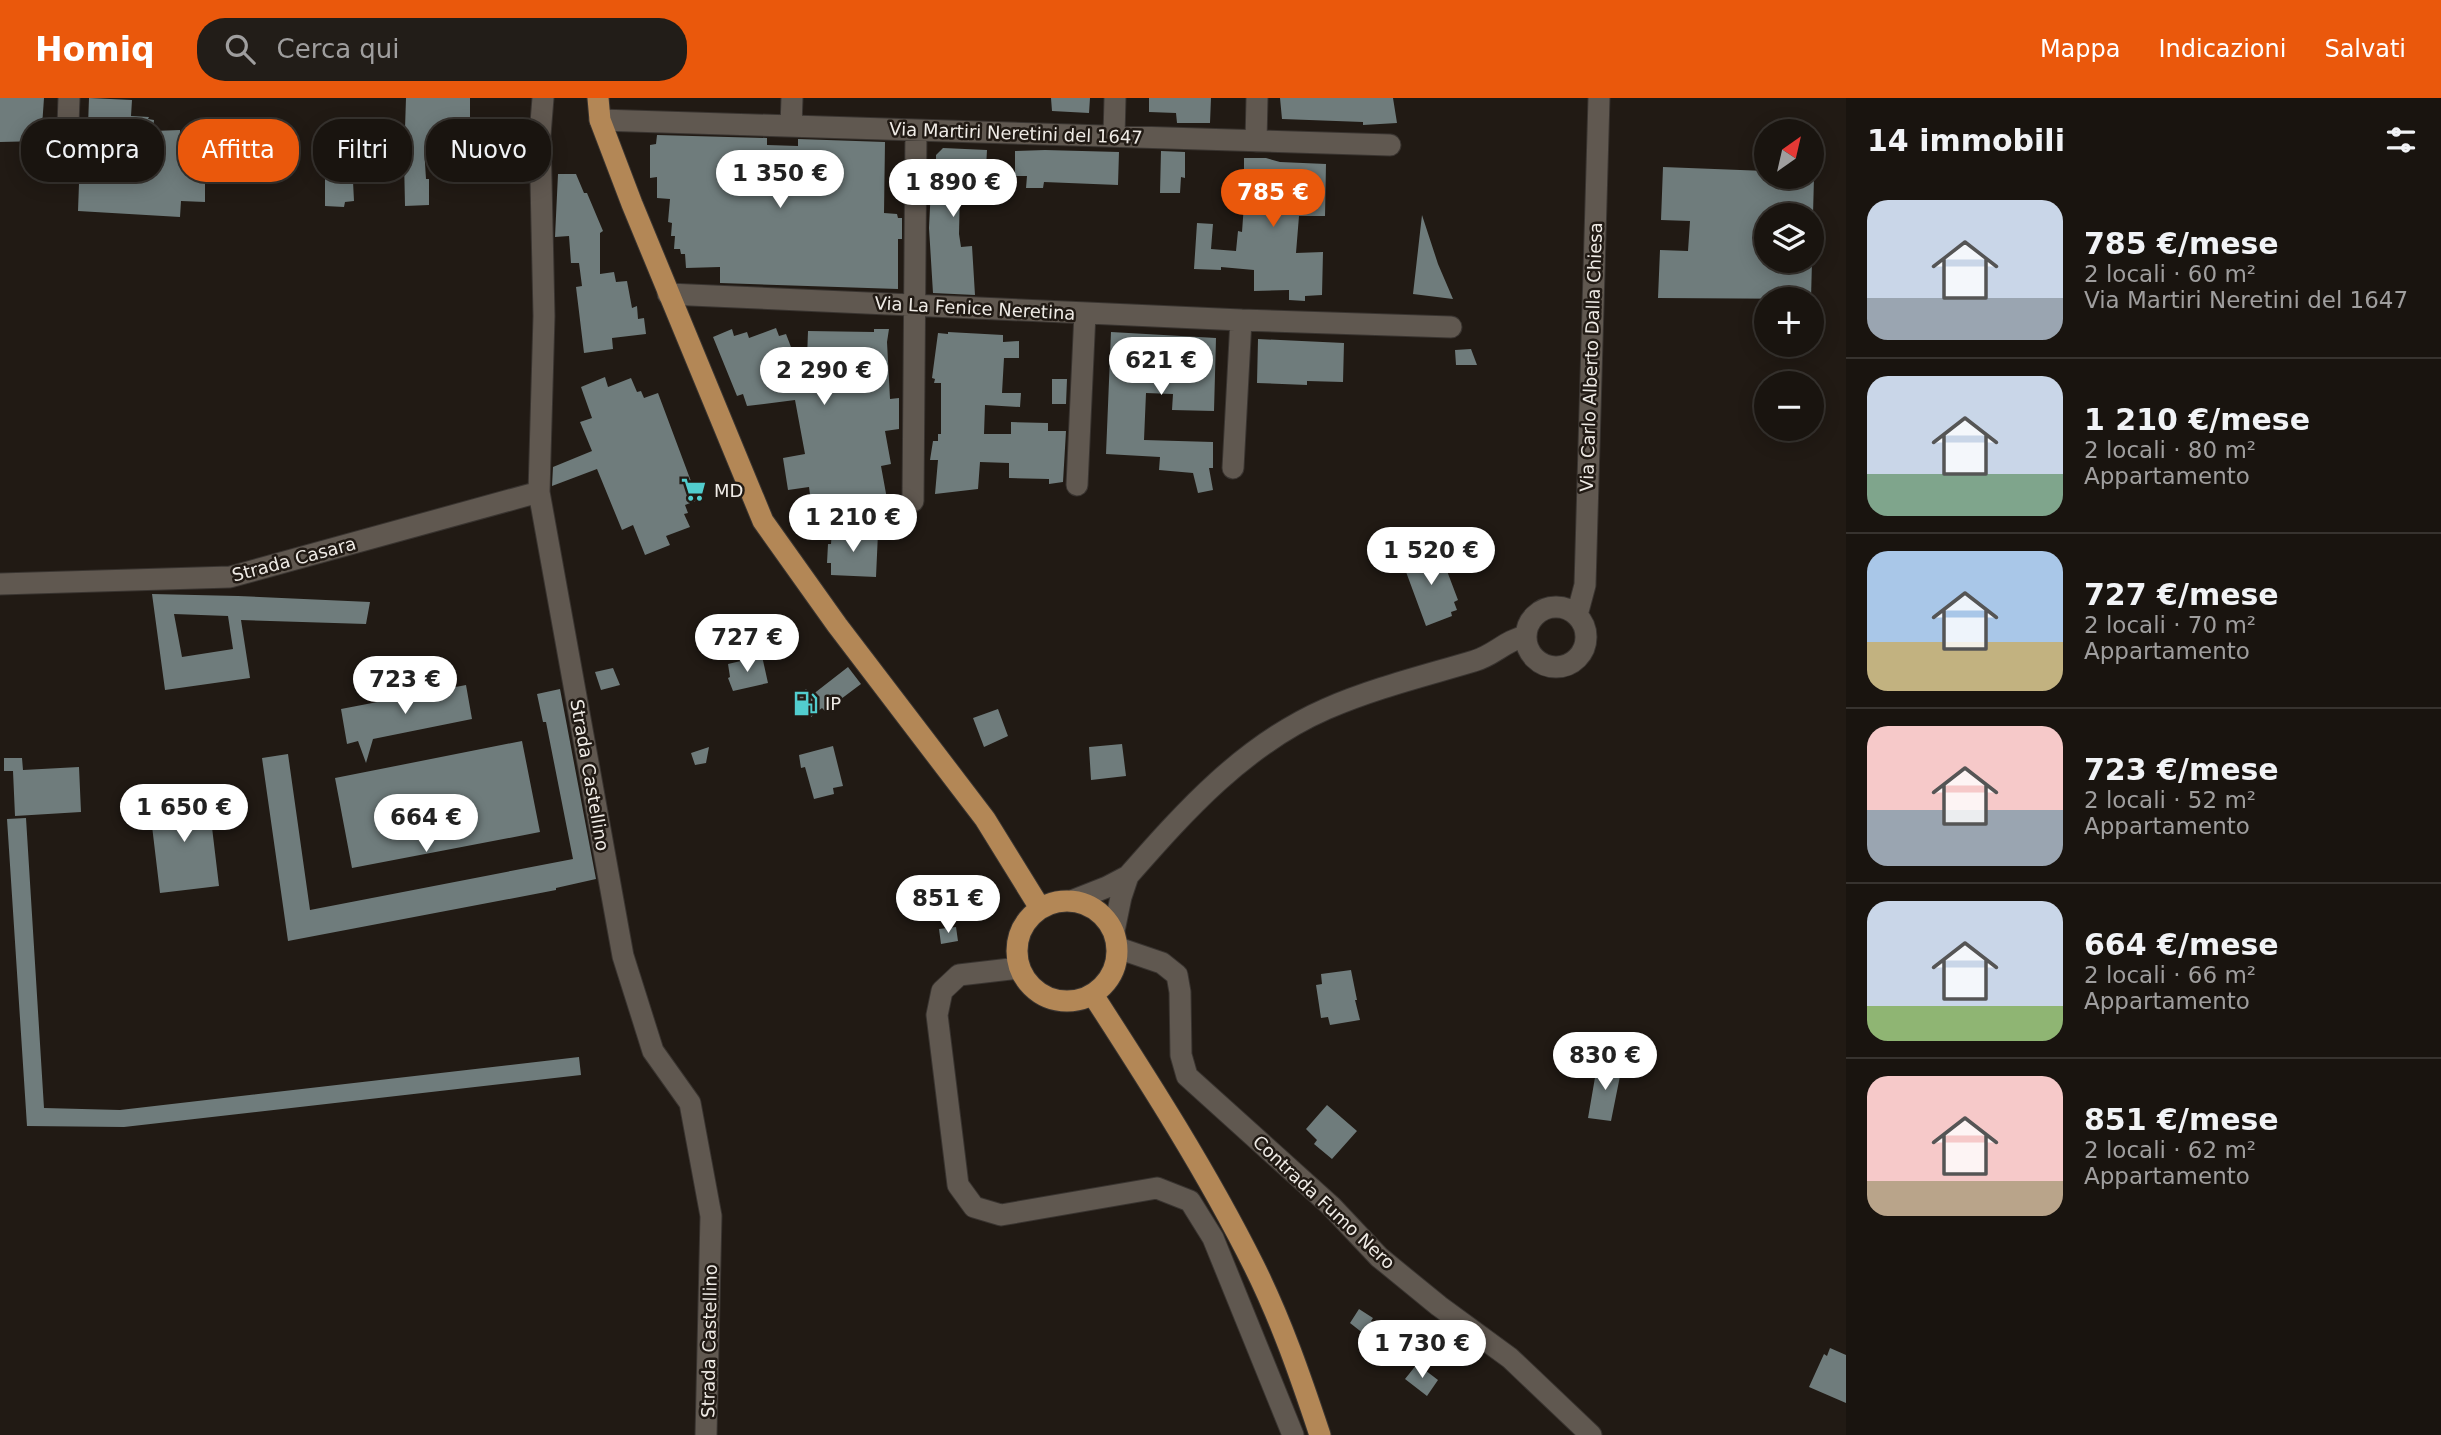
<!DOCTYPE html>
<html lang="it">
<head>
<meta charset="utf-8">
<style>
	body { margin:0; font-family:"DejaVu Sans",sans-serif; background:#221d18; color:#f1f3f6; height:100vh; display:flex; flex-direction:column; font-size:26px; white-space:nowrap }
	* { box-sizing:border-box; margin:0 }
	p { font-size:23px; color:#9f9e9e }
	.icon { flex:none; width:38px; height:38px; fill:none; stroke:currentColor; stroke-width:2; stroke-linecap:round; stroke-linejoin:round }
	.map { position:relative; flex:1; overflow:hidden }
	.details { display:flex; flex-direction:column; background:#19140f; width:595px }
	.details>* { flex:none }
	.banner { position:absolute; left:21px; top:21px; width:665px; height:63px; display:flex; gap:14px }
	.needle { width:46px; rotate:34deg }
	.fabs { position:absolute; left:1754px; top:21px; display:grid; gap:14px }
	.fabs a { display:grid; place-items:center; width:70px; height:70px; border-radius:50%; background:#19140f; box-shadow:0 4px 18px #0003,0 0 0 2px #37332f; font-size:35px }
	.price { position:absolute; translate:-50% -60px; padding:0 16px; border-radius:24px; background:#fff; color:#222; font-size:23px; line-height:46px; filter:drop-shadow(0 2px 4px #0008) }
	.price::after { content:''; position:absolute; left:50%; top:42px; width:21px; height:16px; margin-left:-10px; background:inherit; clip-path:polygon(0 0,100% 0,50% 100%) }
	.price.on { background:#ea580c; color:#fff }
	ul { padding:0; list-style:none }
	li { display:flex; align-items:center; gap:21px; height:175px; padding:0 21px }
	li+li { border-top:2px solid #37332f }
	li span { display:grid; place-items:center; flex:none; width:196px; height:140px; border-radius:21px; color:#555 }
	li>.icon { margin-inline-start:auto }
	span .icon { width:84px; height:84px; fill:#fffc; stroke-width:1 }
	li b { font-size:30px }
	h2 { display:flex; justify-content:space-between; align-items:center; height:84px; padding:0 21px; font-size:30px }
	.tag { padding:0 24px; border-radius:28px; background:#19140f; box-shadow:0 4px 18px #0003,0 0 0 2px #37332f; font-size:24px; line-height:63px }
	.tag.on { background:#ea580c; color:#fff }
	header { display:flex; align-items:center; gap:42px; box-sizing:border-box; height:98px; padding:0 35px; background:#ea580c; color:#fff }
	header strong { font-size:33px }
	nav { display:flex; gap:38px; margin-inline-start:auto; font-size:24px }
	.search { width:490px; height:63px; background:#221d18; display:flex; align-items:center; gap:18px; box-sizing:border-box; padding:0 24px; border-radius:28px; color:#9f9e9e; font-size:26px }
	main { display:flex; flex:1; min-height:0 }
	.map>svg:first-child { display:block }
	.building { fill:#6f7c7c; fill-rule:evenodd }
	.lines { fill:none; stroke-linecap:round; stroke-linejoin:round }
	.minor-casing { stroke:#393430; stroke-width:23 }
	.major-casing { stroke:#393430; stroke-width:23 }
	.minor { stroke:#605850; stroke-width:21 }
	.major { stroke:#b38756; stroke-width:21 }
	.labels { text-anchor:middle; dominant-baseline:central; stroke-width:5; stroke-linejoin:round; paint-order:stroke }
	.street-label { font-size:18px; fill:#efebe6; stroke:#211a14 }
	.poi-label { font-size:18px; fill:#efebe6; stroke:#211a14; text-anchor:start }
</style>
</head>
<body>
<header>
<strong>Homiq</strong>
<div class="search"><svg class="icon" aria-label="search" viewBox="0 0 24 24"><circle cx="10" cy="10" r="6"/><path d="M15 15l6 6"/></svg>Cerca qui</div>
<nav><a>Mappa</a><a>Indicazioni</a><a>Salvati</a></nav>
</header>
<main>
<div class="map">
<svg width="1846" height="1337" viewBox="0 0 1846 1337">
	<rect width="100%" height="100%" fill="#211a14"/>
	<path class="building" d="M0,0H44L41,43L0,44Z
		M89,0L132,2L131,18L149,19L148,21L154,22L153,33L180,32L182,61L205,62V104L181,103L180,119L78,113L81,31L88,28Z
		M406,0H470V50L424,49L426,81H429V107L405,108L404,61Z
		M1051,0H1090L1089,15L1052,13Z
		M1149,0H1211L1210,25H1177L1176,15L1149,14Z
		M1280,0H1393L1397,25L1363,27V24L1282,21Z
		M657,37L767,40V47L798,48V41L885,44L884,115L897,116L898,120H902V141H898V191L720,185V169L686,170L685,156H681L680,151H674L675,138H671L672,125L668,124L670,101L657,100V79L650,80V47L656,46Z
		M943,50L987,52L985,89H960L959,136L961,149L972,148L975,197L933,195L929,130L931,89H936V57Z
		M1045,52L1119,54L1118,87L1044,84L1043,90H1026L1027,78H1015V53Z
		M1161,53L1185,54V80L1181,79L1180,95H1160Z
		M1244,60H1266L1280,64L1326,66L1325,118H1299L1296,155L1323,154L1322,197L1305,198V203L1289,202V192L1254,193V172L1221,169V172L1194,171L1197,125L1213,126L1211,151L1236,153L1238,133L1242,134L1246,78H1244Z
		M325,64H352L354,103L345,104L344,109L325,108Z
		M1663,69L1766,73V79H1814L1813,117H1766V163H1812L1811,201L1658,200L1660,152L1688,153L1690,123L1661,122Z
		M558,76H576L584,95H587L603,133L600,135V176L614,174L616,184L627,183L632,210L637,208L638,221L644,220L646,236L612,240L613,251L584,255L576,189L582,188L579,165H571L569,138L555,139Z
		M1422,117L1438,166L1453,201L1413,196Z
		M776,230L779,238L786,236L806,288L808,233L874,234V231H889L887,244L890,301L899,300V331L885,333L891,366L881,368L887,401L812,412L809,389L788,392L783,360L805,356L795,302L747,308L743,296L737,298L713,239L732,231L734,238L747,234L749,240Z
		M948,234L1003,237V244L1019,243V260H1004L1002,295H1021L1020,309L985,307L984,336H1011V324L1048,325V333H1066L1063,384L1049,386V381L1009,380V365L980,364L978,391L935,396L938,362H930L933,343H938V336H941V285H934L935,281L932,280L938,235L948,236Z
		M1111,234L1216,240L1214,313L1172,312L1173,296L1146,295L1144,342L1213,344V370H1209L1213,392L1198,395L1193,375L1159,372L1160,359L1106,356Z
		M1258,241L1344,245L1343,284L1307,283V287L1257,285Z
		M1471,251L1477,267H1456L1455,252Z
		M605,279L608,289L631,280L637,294L641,293L644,300L658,295L698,402L685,407L688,415L684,416L690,429L666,438L670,447L645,457L633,427L622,432L597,371L552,388L553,369L592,353L580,324L592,320L581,289Z
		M1052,281H1067L1066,306H1052Z
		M832,433L878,435L876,479L831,477V465H827L828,446H831Z
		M1431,452L1437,467L1444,465L1458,502L1454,504L1457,512L1451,514L1452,518L1426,528L1402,463Z
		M152,496L238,498L370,504L366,526L241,522L250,580L165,592ZM174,516L228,518L233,551L182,559Z
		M762,558L768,585L733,593L728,580L730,579L728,566Z
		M848,569L861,586L825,613L822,610L811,619L798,602V597L806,591L812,597Z
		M613,570L620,587L601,592L595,574Z
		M466,587L472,621L373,641L366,665L358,643L347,646L341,611Z
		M560,591L596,781L556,790V792L288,843L262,660L288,656L310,812L573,761L546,624H543L537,596Z
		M998,611L1008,638L984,649L973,620Z
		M522,643L540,734L352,770L335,680Z
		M1122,646L1126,678L1091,682L1089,649Z
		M833,648L843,688L833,690L834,696L814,701L805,669L801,670L799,657Z
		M709,649L706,665L695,667L691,655Z
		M4,660H22L23,672L79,669L81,714L15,718L13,673H4Z
		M208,696L219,788L160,795L149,703Z
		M26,720L44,1010L120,1012L579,959L581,977L124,1029L27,1028L7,721Z
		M956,829L958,843L941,846L939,831Z
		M1351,872L1357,902H1355L1360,922L1330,927L1328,919L1321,920L1316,887L1322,886L1321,876Z
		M1602,964L1622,968L1611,1023L1588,1020L1597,968L1601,969Z
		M1327,1007L1357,1033L1332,1061L1314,1046L1317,1042L1306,1031Z
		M1359,1211L1373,1220L1371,1223L1388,1234L1378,1247L1350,1225Z
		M1830,1250L1846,1257V1305L1809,1289L1824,1256L1827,1258Z
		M1417,1266L1438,1282L1427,1298L1405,1281Z"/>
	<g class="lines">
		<defs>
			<path id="minor" d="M543,0L540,37L544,218L539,394L623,858L653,953L690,1005L711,1118L706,1337
				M600,22L1390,47
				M791,28L792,0
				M1114,38L1115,0
				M1256,43L1257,0
				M67,55L69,0
				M668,196L1241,222L1451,229
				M1233,370L1241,222
				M1077,387L1085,215
				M913,403L916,32
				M0,486L230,479L539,394
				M1526 539a30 30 0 1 1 60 0a30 30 0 1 1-60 0Z
				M1577,517L1585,487L1599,0
				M1128,778C1186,712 1244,647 1326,611C1374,590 1424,578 1474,563C1493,558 1506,542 1526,538
				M1074,802L1107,789L1128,778L1121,799L1114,833
				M1118,850L1162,865L1177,877L1180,894L1181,957L1187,978L1331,1108L1379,1159L1439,1208L1510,1260L1591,1337
				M1019,870L959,877L942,893L937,917L958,1087L974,1109L1001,1117L1157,1090L1190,1103L1213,1140L1293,1337"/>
			<path id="major" d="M598,0L600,22L632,106L763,423L837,527L985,721L1040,810
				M1017 853a50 50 0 1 1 100 0a50 50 0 1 1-100 0Z
				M1093,897C1150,985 1207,1074 1254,1168C1281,1222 1301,1280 1320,1337"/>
		</defs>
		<use href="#minor" class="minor-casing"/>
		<use href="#major" class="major-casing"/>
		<use href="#minor" class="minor"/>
		<use href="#major" class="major"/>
	</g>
	<defs>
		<symbol id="supermarket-bare" viewBox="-9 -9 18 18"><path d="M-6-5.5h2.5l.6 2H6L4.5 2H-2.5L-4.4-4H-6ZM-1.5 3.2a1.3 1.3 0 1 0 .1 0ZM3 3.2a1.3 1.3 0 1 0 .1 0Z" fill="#52cdce" stroke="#211a14" stroke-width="2.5" paint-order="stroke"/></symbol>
		<symbol id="fuel-bare" viewBox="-9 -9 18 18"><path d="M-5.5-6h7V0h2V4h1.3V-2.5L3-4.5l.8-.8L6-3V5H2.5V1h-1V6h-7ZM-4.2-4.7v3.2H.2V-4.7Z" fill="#52cdce" stroke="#211a14" stroke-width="2.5" paint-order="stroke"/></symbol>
	</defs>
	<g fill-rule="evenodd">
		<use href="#supermarket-bare" x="676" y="374" width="35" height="35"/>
		<use href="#fuel-bare" x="788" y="588" width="35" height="35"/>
	</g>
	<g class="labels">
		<g class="street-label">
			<text transform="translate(1016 35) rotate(2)">Via Martiri Neretini del 1647</text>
			<text transform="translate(975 210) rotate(3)">Via La Fenice Neretina</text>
			<text transform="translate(1591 259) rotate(-88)">Via Carlo Alberto Dalla Chiesa</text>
			<text transform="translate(294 461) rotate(-15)">Strada Casara</text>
			<text transform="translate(590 677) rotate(80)">Strada Castellino</text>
			<text transform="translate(1324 1104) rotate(43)">Contrada Fumo Nero</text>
			<text transform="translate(709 1243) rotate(-89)">Strada Castellino</text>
		</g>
		<g class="poi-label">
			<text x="714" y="392">MD</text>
			<text x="825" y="605">IP</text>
		</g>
	</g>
</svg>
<div class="fabs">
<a><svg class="needle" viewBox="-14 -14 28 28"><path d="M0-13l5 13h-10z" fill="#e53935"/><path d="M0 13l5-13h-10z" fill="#9f9e9e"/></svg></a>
<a><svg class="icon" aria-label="layers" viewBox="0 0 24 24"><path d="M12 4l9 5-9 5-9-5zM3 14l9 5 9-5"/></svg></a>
<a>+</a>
<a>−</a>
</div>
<b class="price" style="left:780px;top:112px">1 350 €</b>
<b class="price" style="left:953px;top:121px">1 890 €</b>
<b class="price on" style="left:1273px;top:131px">785 €</b>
<b class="price" style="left:1161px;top:299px">621 €</b>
<b class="price" style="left:824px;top:309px">2 290 €</b>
<b class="price" style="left:853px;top:456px">1 210 €</b>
<b class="price" style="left:1431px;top:489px">1 520 €</b>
<b class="price" style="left:747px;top:576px">727 €</b>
<b class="price" style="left:405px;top:618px">723 €</b>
<b class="price" style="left:184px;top:746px">1 650 €</b>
<b class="price" style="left:426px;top:756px">664 €</b>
<b class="price" style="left:948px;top:837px">851 €</b>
<b class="price" style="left:1605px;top:994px">830 €</b>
<b class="price" style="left:1422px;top:1282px">1 730 €</b>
<div class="banner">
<a class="tag">Compra</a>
<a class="tag on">Affitta</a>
<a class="tag">Filtri</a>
<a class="tag">Nuovo</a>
</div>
</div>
<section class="details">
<h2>14 immobili<svg class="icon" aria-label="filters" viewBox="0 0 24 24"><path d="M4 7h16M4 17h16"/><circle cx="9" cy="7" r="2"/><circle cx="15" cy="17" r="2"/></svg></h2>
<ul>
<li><span style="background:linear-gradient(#c9d6e8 70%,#9aa5b1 0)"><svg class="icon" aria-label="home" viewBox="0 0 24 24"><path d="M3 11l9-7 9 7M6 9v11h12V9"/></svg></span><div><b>785 €/mese</b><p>2 locali · 60 m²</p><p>Via Martiri Neretini del 1647</p></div></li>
<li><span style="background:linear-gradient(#c9d6e8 70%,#7fa58c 0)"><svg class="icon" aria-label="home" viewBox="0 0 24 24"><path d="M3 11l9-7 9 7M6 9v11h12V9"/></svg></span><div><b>1 210 €/mese</b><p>2 locali · 80 m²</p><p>Appartamento</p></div></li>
<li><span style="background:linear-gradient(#a9c7e8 65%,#c2b280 0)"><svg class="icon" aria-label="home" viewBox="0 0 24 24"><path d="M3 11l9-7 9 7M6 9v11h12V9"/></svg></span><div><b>727 €/mese</b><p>2 locali · 70 m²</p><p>Appartamento</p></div></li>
<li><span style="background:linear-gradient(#f6c9c9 60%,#9aa5b1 0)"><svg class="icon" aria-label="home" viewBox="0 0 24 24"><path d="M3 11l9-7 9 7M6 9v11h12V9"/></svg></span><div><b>723 €/mese</b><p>2 locali · 52 m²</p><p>Appartamento</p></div></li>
<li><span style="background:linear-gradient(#c9d6e8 75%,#8fb573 0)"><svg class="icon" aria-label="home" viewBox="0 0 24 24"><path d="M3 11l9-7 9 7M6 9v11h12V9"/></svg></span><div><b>664 €/mese</b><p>2 locali · 66 m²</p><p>Appartamento</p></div></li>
<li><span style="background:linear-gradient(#f6c9c9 75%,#b9a48a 0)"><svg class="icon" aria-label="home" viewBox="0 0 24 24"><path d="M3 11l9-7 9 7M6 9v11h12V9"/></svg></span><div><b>851 €/mese</b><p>2 locali · 62 m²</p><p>Appartamento</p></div></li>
</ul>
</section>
</main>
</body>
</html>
